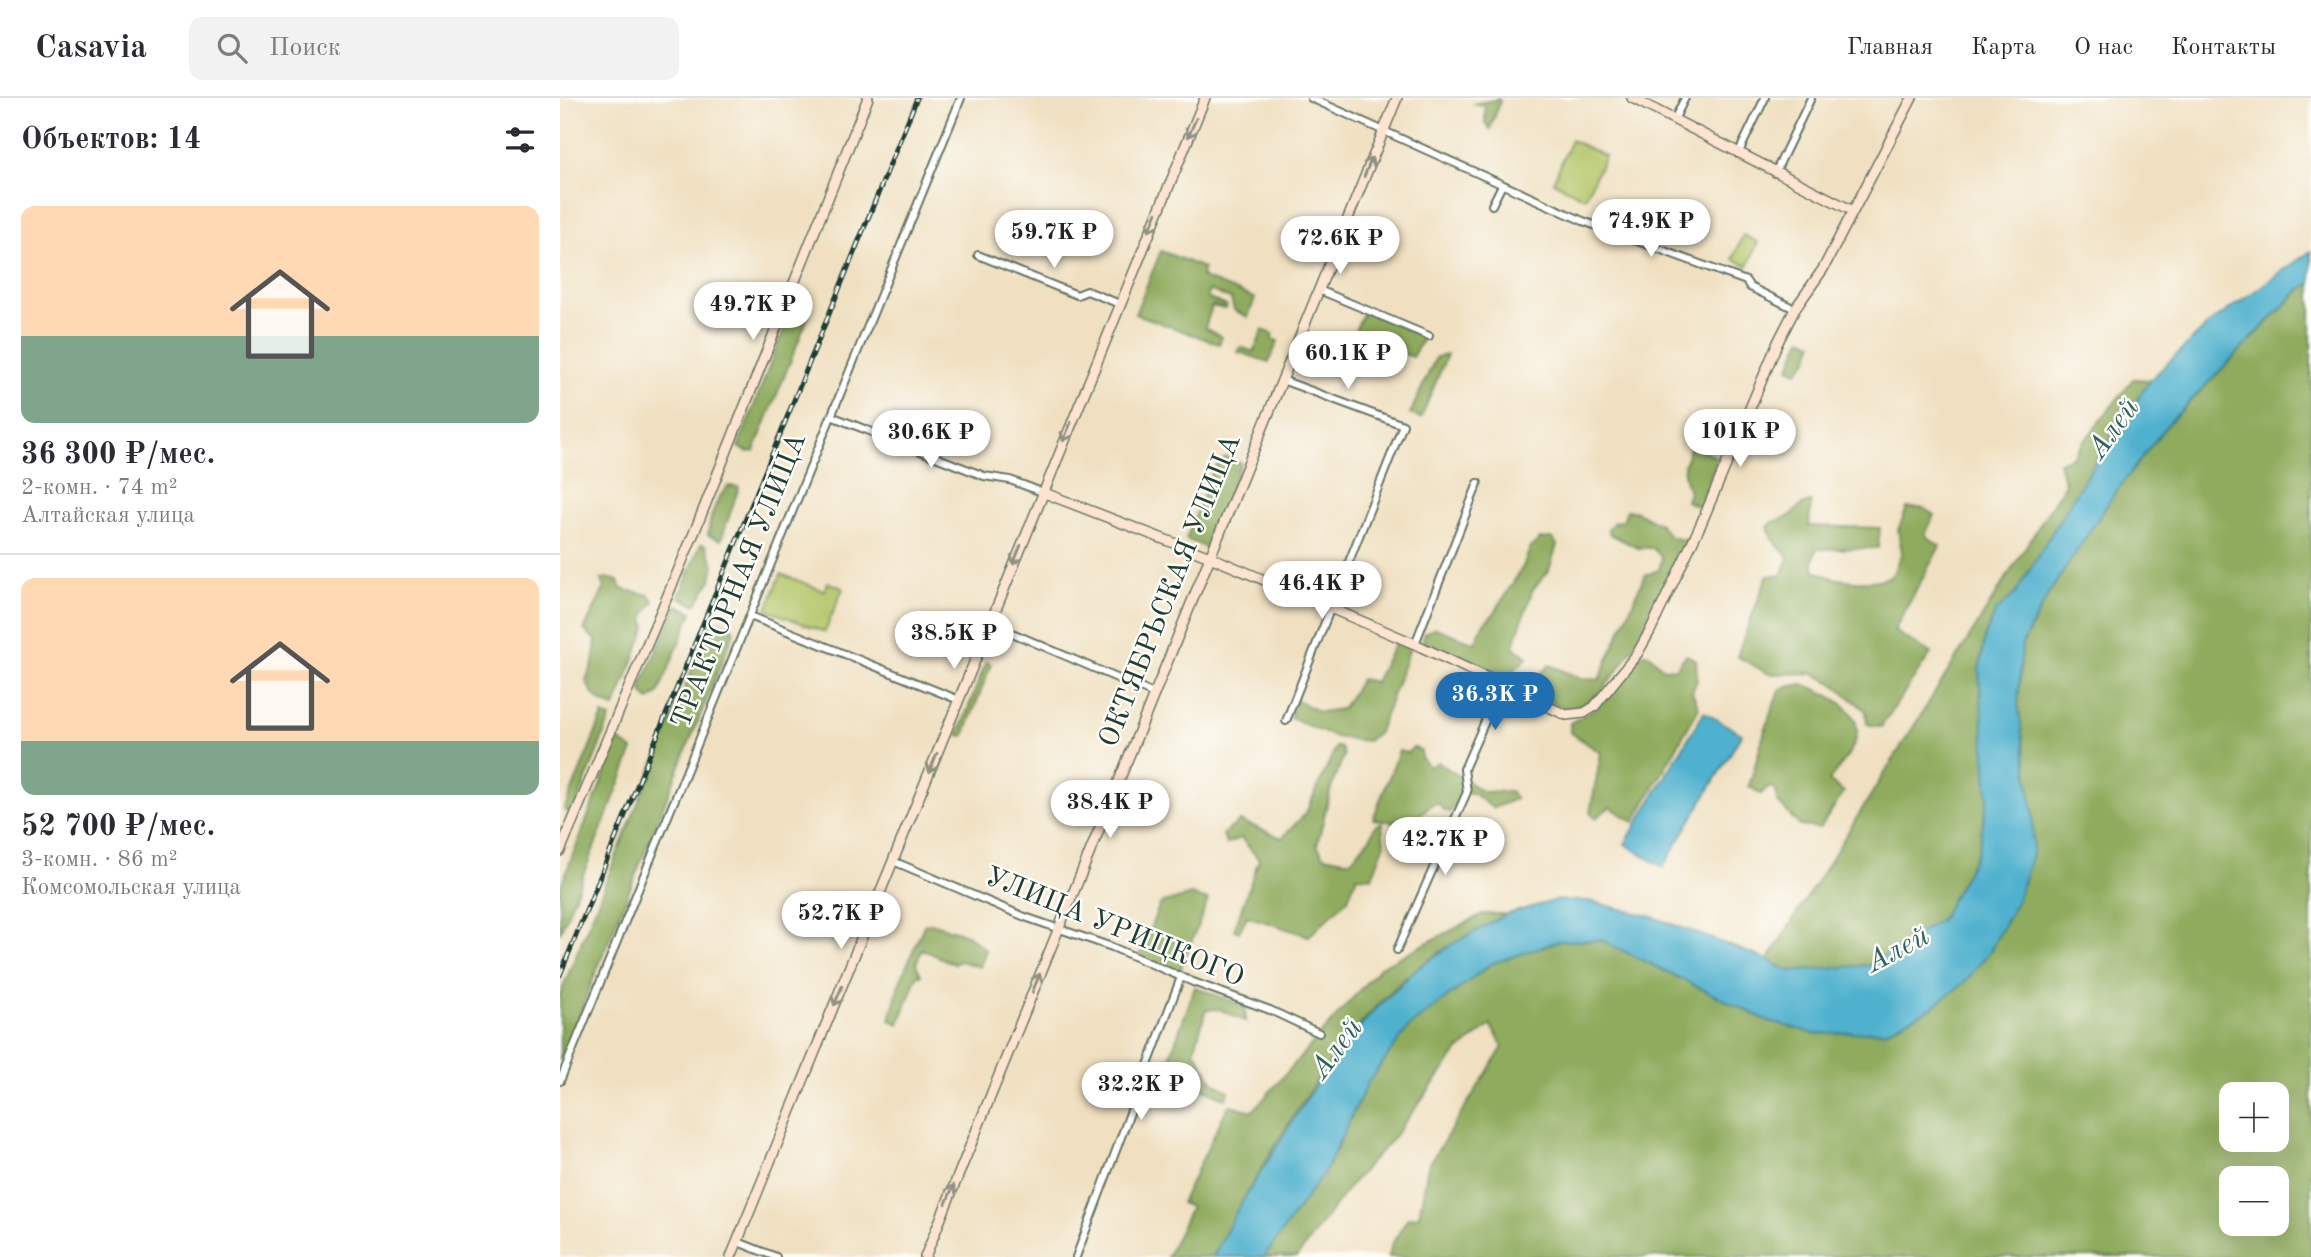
<!DOCTYPE html>
<html lang="ru">
<head>
<meta charset="utf-8">
<style>
	body { margin:0; font-family:"Old Standard TT",serif; background:#f2f2f3; color:#2b2b33; height:100vh; display:flex; flex-direction:column; font-size:26px; white-space:nowrap }
	* { box-sizing:border-box; margin:0 }
	p { font-size:23px; color:#7c7c81 }
	.icon { flex:none; width:38px; height:38px; fill:none; stroke:currentColor; stroke-width:2; stroke-linecap:round; stroke-linejoin:round }
	.map { position:relative; flex:1; overflow:hidden }
	.side { display:flex; flex-direction:column; background:#fff; width:560px }
	.side>* { flex:none }
	.fabs { position:absolute; left:1659px; top:984px; display:grid; gap:14px }
	.fabs a { display:grid; place-items:center; width:70px; height:70px; border-radius:14px; background:#fff; box-shadow:0 7px 28px #0002; font-size:35px }
	.price { position:absolute; translate:-50% -60px; padding:0 16px; border-radius:24px; background:#fff; color:#222; font-size:23px; line-height:46px; filter:drop-shadow(0 2px 4px #0008) }
	.price::after { content:''; position:absolute; left:50%; top:42px; width:21px; height:16px; margin-left:-10px; background:inherit; clip-path:polygon(0 0,100% 0,50% 100%) }
	.price.active { background:#1f6fb2; color:#fff }
	ul { padding:0; list-style:none }
	li { display:grid; align-content:center; gap:14px; height:371px; padding:0 21px }
	li+li { border-top:2px solid #e1e1e2 }
	li span { display:grid; place-items:center; height:217px; border-radius:14px; color:#555 }
	li>.icon { margin-inline-start:auto }
	span .icon { width:126px; height:126px; fill:#fffc; stroke-width:1 }
	li b { font-size:30px }
	h2 { display:flex; justify-content:space-between; align-items:center; height:84px; padding:0 21px; font-size:30px }
	header { display:flex; align-items:center; gap:42px; box-sizing:border-box; height:98px; padding:0 35px; background:#fff; border-bottom:2px solid #e1e1e2 }
	header strong { font-size:33px }
	nav { display:flex; gap:38px; margin-inline-start:auto; font-size:24px }
	.search { width:490px; height:63px; background:#f2f2f3; display:flex; align-items:center; gap:18px; box-sizing:border-box; padding:0 24px; border-radius:14px; color:#7c7c81; font-size:26px }
	main { display:flex; flex:1; min-height:0 }
	.map>svg:first-child { display:block }
	.green { fill:#b4c669; stroke:#6a824e; stroke-width:2 }
	.forest { fill:#8fab5d; stroke:#577448; stroke-width:2; fill-rule:evenodd }
	.water { fill:#4fb1ce; stroke:#377781; stroke-width:2 }
	.lines { fill:none; stroke-linecap:round; stroke-linejoin:round }
	.street-casing { stroke:#687665; stroke-width:10 }
	.secondary-casing { stroke:#687665; stroke-width:12 }
	.street { stroke:#fff; stroke-width:6 }
	.secondary { stroke:#fde4d1; stroke-width:9 }
	.rail-casing { stroke:#1f3d34; stroke-width:5 }
	.rail { stroke:#fdfcf7; stroke-width:2.5; stroke-dasharray:8; stroke-linecap:butt }
	.oneway { stroke:#8e9082 }
	.labels { text-anchor:middle; dominant-baseline:central; stroke-width:5; stroke-linejoin:round; paint-order:stroke }
	.street-label { font-size:28px; fill:#1f3d34; stroke:#fdfcf7 }
	.water-label { font-size:30px; font-style:italic; fill:#2d6062; stroke:#fdfcf7 }
</style>
</head>
<body>
<header>
<strong>Casavia</strong>
<div class="search"><svg class="icon" aria-label="search" viewBox="0 0 24 24"><circle cx="10" cy="10" r="6"/><path d="M15 15l6 6"/></svg>Поиск</div>
<nav><a>Главная</a><a>Карта</a><a>О нас</a><a>Контакты</a></nav>
</header>
<main>
<section class="side">
<h2>Объектов: 14<svg class="icon" aria-label="filters" viewBox="0 0 24 24"><path d="M4 7h16M4 17h16"/><circle cx="9" cy="7" r="2"/><circle cx="15" cy="17" r="2"/></svg></h2>
<ul>
<li><span style="background:linear-gradient(#ffd9b3 60%,#7fa58c 0)"><svg class="icon" aria-label="home" viewBox="0 0 24 24"><path d="M3 11l9-7 9 7M6 9v11h12V9"/></svg></span><div><b>36 300 ₽/мес.</b><p>2-комн. · 74 m²</p><p>Алтайская улица</p></div></li>
<li><span style="background:linear-gradient(#ffd9b3 75%,#7fa58c 0)"><svg class="icon" aria-label="home" viewBox="0 0 24 24"><path d="M3 11l9-7 9 7M6 9v11h12V9"/></svg></span><div><b>52 700 ₽/мес.</b><p>3-комн. · 86 m²</p><p>Комсомольская улица</p></div></li>
</ul>
</section>
<div class="map">
<svg width="1751" height="1159" viewBox="0 0 1751 1159">
	<rect width="100%" height="100%" fill="#fdfcf7"/>
	<filter id="ink" filterUnits="userSpaceOnUse"><feTurbulence type="fractalNoise" baseFrequency=".0143" numOctaves="2"/><feDisplacementMap in="SourceGraphic" scale="14" xChannelSelector="R" yChannelSelector="G"/><feConvolveMatrix kernelMatrix="1 2 1 2 8 2 1 2 1" color-interpolation-filters="sRGB"/></filter>
	<filter id="wash" filterUnits="userSpaceOnUse"><feTurbulence type="fractalNoise" baseFrequency=".00686" numOctaves="4" result="noise"/><feDisplacementMap in="SourceGraphic" scale="28" xChannelSelector="R" yChannelSelector="G"/><feGaussianBlur stdDeviation="1.57" result="paint"/><feColorMatrix in="noise" values="0 0 0 0 0 0 0 0 0 0 0 0 0 0 0 0 0 1.4 0 .05"/><feComposite in="paint" operator="in"/></filter>
	<g filter="url(#wash)">
		<rect width="100%" height="100%" fill="#f0e0c1"/>
		<path class="green" d="M1011,42L1045,58L1025,100L993,84Z
			M1183,137L1198,144L1188,168L1173,161Z
			M221,476L264,493L267,484L283,490L265,534L207,512Z"/>
		<path class="forest" d="M939,1L940,4L930,31L925,25V8L913,6Z
			M601,153L644,170L641,179L695,200L688,219L674,212L671,201L649,192L647,200L667,208L665,211L652,208L645,230L662,239L659,246L575,216Z
			M1751,185V1159H828L832,1146L848,1120L859,1118L868,1068L943,949L931,927L898,953L832,1041L791,1086L737,1159H704L767,1070L807,986L849,928L931,866L1000,843L1041,842L1208,923L1430,853L1457,803L1473,753V715L1458,606L1462,547L1489,495L1555,395L1607,327L1739,193ZM1671,996H1717V1041H1671ZM1671,1080H1717V1125H1671Z
			M234,205L245,209L249,217L194,353L188,354L178,349Z
			M804,213L864,239L852,259L794,235Z
			M703,232L713,236L712,241L718,243L709,264L678,254L680,249L694,254Z
			M1242,240L1253,245L1249,260L1237,274L1229,270Z
			M887,257L861,320L850,316L876,259Z
			M1573,281L1590,282L1522,385L1455,496L1436,513L1425,538L1419,573L1428,700L1418,753L1381,821L1310,867L1228,873L1208,862L1505,386L1499,364L1512,359Z
			M1132,346L1157,360L1141,410L1126,403L1129,394C1121,371 1122,369 1132,346Z
			M666,359L681,365L647,450L626,441L653,372Z
			M169,388L179,389L161,442L148,437C150,419 155,401 169,388Z
			M1251,404L1249,428L1320,430L1318,450L1256,451L1253,464L1255,473C1275,484 1311,487 1332,478L1342,454L1338,432L1347,410H1364L1374,417L1365,437L1380,448L1334,533L1371,555L1321,629L1307,626L1306,613L1273,585L1252,575L1209,576L1177,558L1207,478L1222,477L1229,460L1212,441L1208,429C1214,421 1219,423 1228,419C1238,414 1236,407 1251,404Z
			M1067,412L1077,414L1100,426L1110,439L1128,443C1108,482 1060,594 1019,608C1003,614 982,599 968,592V586L990,567L1019,580L1039,582L1085,477L1099,472L1102,460L1093,450H1078L1050,436L1048,431L1054,424L1063,423Z
			M992,440L997,447L989,472L973,491L953,549L968,559L947,579L863,546L864,535L876,530L915,545L924,525L933,517L964,467L970,450L980,441Z
			M141,446L146,447L154,466L151,482L136,507L119,499Z
			M47,480L58,483L61,491L89,497L94,503L84,518L86,529L55,609C39,605 32,598 26,582L33,566L36,542L24,532L44,491L41,482Z
			M117,507L132,514L98,596L89,602L83,596L81,588Z
			M159,524L171,528L174,534L0,963V897L151,525Z
			M836,543L850,550L819,634L807,643L775,639L730,620L736,602L759,614L782,611L801,581L815,584Z
			M1082,555L1089,556L1104,571L1116,570L1126,557L1136,562L1137,582L1132,594L1139,610L1074,724L1050,709L1036,720L1030,715L1041,655L1010,634V625L1033,612Z
			M426,564L431,566L404,638L398,637Z
			M1243,586C1265,595 1303,609 1296,640C1293,654 1277,671 1269,683L1284,694L1260,730L1240,728L1217,703L1216,692L1209,688L1201,696L1189,688C1196,666 1211,604 1222,590Z
			M43,617L50,620L13,716L4,712Z
			M58,642L73,652L0,835V790Z
			M776,649L781,650L784,657L771,690L757,747L764,758L790,763L811,739L815,728L822,725L824,748L812,779L797,778L788,801L749,838L687,818L679,834L674,832L699,761L681,740L666,746L663,736L680,723L722,740L746,715Z
			M853,649L861,653V660L870,669L878,664L923,694L950,693L956,701L933,710L914,696L903,693L890,714L883,712L878,705C866,706 864,716 854,721C844,726 824,723 813,721L839,653L848,655Z
			M631,797L648,802L618,877L578,861L600,806Z
			M923,816H947C916,833 883,850 855,872C775,936 700,1068 653,1159H607L631,1109L621,1105L667,1010L670,1007L693,1013L820,869Z
			M371,825L407,837L426,852L420,869L400,863L394,866L362,851L356,866L361,877L357,878L339,926L330,922L339,886L364,827Z
			M635,889L686,909L685,923L659,911L646,912L634,953C650,971 643,982 669,993L666,1001L605,973Z"/>
		<path class="water" d="M1751,153V185L1738,193L1607,327L1555,395L1489,495L1462,546L1458,606L1473,715V753L1457,803L1430,853L1405,884L1370,911L1326,933L1256,936L1208,923L1041,842L999,843L931,866L849,929L807,986L767,1070L704,1159H653L677,1112L764,973L810,917L855,872L894,845L947,816L997,802L1029,803L1093,819L1208,862L1228,873L1310,867L1381,821L1418,753L1428,700L1419,573L1425,538L1436,513L1455,496L1522,385L1590,282L1650,225Z
			M1144,614L1182,636L1103,769L1065,746Z"/>
	</g>
	<g filter="url(#ink)">
		<g class="lines">
			<defs>
				<path id="street" d="M751,0L1023,123L1186,183L1190,189L1235,211
					M1114,22L1125,0
					M1178,56L1205,0
					M1215,75L1251,0
					M932,107L942,87
					M418,157L517,197L527,193L560,206
					M759,192L869,238
					M722,282L843,327L726,623
					M271,318L424,378L450,382L482,394
					M190,518L399,602
					M429,525L594,596
					M855,546L918,385
					M333,763L465,819L552,849L633,884L710,912L759,935
					M837,852L907,694L904,671L941,587
					M0,983L401,0
					M178,1144L216,1159
					M516,1159L621,879"/>
				<path id="secondary" d="M1072,0L1291,112
					M482,394L650,459L855,546L1006,617L1024,615L1034,609L1077,556L1090,533L1141,426L1218,244L1235,211L1263,171L1352,0
					M0,753L134,435L308,0
					M171,1159L645,0
					M365,1159L837,0"/>
			</defs>
			<use href="#street" class="street-casing"/>
			<use href="#secondary" class="secondary-casing"/>
			<use href="#street" class="street"/>
			<use href="#secondary" class="secondary"/>
			<defs>
				<path id="rail" d="M0,877L357,0"/>
			</defs>
			<use href="#rail" class="rail-casing"/>
			<use href="#rail" class="rail"/>
		</g>
		<defs><path id="oneway-shaft" d="M-6 0H5M1.5-3L5.5 0L1.5 3" fill="none" stroke-width="1.6" stroke-linecap="round" stroke-linejoin="round" transform="scale(1.75)"/></defs>
		<g class="oneway">
			<use href="#oneway-shaft" transform="translate(632 30) rotate(113)"/>
			<use href="#oneway-shaft" transform="translate(808 69) rotate(-68)"/>
			<use href="#oneway-shaft" transform="translate(593 124) rotate(112)"/>
			<use href="#oneway-shaft" transform="translate(507 334) rotate(113)"/>
			<use href="#oneway-shaft" transform="translate(457 457) rotate(112)"/>
			<use href="#oneway-shaft" transform="translate(373 665) rotate(112)"/>
			<use href="#oneway-shaft" transform="translate(476 885) rotate(-68)"/>
			<use href="#oneway-shaft" transform="translate(278 898) rotate(112)"/>
			<use href="#oneway-shaft" transform="translate(390 1096) rotate(-68)"/>
		</g>
	</g>
	<g class="labels">
		<g class="street-label">
			<text transform="translate(180 483) rotate(-68)">ТРАКТОРНАЯ УЛИЦА</text>
			<text transform="translate(611 493) rotate(-68)">ОКТЯБРЬСКАЯ УЛИЦА</text>
			<text transform="translate(554 830) rotate(22)">УЛИЦА УРИЦКОГО</text>
		</g>
		<g class="water-label">
			<text transform="translate(1554 331) rotate(-54)">Алей</text>
			<text transform="translate(1338 852) rotate(-28)">Алей</text>
			<text transform="translate(777 951) rotate(-53)">Алей</text>
		</g>
	</g>
</svg>
<div class="fabs">
<a>+</a>
<a>−</a>
</div>
<b class="price" style="left:1091px;top:161px">74.9K ₽</b>
<b class="price" style="left:494px;top:172px">59.7K ₽</b>
<b class="price" style="left:780px;top:178px">72.6K ₽</b>
<b class="price" style="left:193px;top:244px">49.7K ₽</b>
<b class="price" style="left:788px;top:293px">60.1K ₽</b>
<b class="price" style="left:1180px;top:371px">101K ₽</b>
<b class="price" style="left:371px;top:372px">30.6K ₽</b>
<b class="price" style="left:762px;top:523px">46.4K ₽</b>
<b class="price" style="left:394px;top:573px">38.5K ₽</b>
<b class="price active" style="left:935px;top:634px">36.3K ₽</b>
<b class="price" style="left:550px;top:742px">38.4K ₽</b>
<b class="price" style="left:885px;top:779px">42.7K ₽</b>
<b class="price" style="left:281px;top:853px">52.7K ₽</b>
<b class="price" style="left:581px;top:1024px">32.2K ₽</b>
</div>
</main>
</body>
</html>
